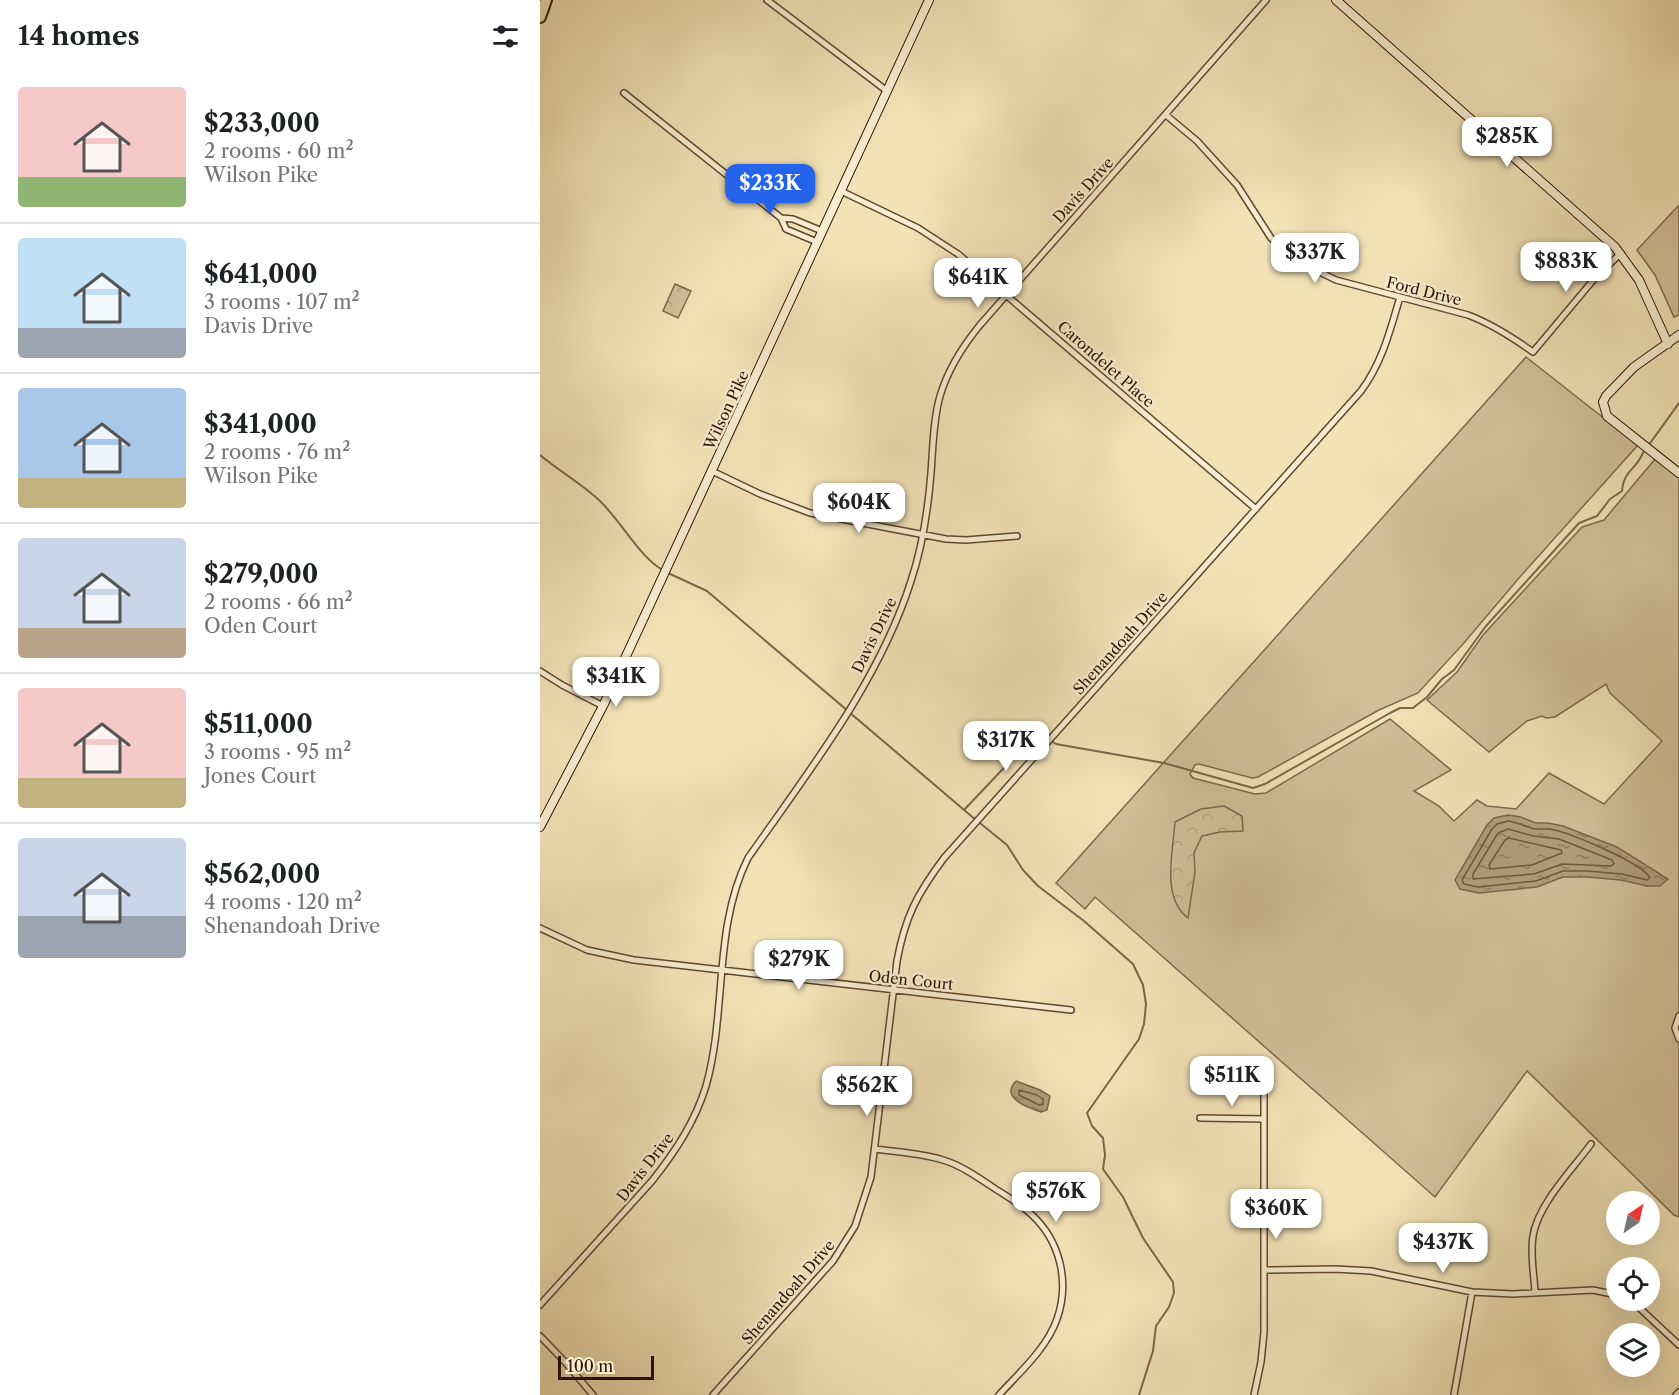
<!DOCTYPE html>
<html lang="en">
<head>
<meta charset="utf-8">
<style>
	body { margin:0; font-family:"Libre Caslon Text",serif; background:#f2f2f2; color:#202124; height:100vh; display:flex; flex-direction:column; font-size:22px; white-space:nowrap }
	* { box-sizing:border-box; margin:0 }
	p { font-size:20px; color:#757577 }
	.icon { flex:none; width:33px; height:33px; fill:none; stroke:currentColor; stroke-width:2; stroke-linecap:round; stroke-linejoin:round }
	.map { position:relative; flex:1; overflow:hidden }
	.side { display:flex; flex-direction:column; background:#fff; width:540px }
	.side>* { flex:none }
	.needle { width:39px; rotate:34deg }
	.buttons { position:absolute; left:1066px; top:1191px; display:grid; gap:12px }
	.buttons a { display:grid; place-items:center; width:54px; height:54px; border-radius:50%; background:#fff; box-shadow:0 6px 24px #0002; font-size:30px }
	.scale { position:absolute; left:18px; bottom:15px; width:96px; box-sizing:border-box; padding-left:6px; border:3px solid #311202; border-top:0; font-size:16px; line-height:21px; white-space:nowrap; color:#311202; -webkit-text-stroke:4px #f7edd0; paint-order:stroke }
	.price { position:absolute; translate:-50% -51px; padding:0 14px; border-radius:12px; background:#fff; color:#222; font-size:20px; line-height:39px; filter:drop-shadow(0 2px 3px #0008) }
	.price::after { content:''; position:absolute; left:50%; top:36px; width:18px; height:14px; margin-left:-9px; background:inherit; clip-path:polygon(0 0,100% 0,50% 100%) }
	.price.selected { background:#2563eb; color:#fff }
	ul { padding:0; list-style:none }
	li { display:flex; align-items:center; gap:18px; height:150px; padding:0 18px }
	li+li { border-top:2px solid #e0e0e0 }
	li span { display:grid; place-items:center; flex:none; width:168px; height:120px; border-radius:6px; color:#555 }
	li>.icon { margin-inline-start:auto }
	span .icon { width:72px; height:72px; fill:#fffc; stroke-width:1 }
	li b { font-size:26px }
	h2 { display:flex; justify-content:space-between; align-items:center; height:72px; padding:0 18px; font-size:26px }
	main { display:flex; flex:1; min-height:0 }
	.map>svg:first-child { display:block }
	.grass { fill:#d1bf98; stroke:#81684d; stroke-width:1.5 }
	.forest { fill:url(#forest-crowns); stroke:#81684d; stroke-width:1.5 }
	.water { fill:url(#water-ripples); stroke:#7d6549; stroke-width:1.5 }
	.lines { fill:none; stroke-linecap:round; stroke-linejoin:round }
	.shore { stroke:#70573e; stroke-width:1.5 }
	.stream { stroke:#7d6549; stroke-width:2 }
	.street-casing { stroke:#61462f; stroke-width:8 }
	.secondary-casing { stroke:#311202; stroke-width:10 }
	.highway-casing { stroke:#311202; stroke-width:14 }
	.street { stroke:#f7edd0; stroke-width:5 }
	.secondary { stroke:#f7edd0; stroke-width:8 }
	.highway { stroke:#f2e3b7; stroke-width:10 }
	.labels { text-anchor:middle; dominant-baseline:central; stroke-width:5; stroke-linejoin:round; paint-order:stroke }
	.street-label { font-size:15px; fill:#311202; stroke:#f7edd0 }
</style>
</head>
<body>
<main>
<section class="side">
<h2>14 homes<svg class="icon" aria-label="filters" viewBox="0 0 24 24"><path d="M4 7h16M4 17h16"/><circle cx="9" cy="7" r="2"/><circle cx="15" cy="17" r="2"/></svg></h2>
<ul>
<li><span style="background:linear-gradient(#f6c9c9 75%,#8fb573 0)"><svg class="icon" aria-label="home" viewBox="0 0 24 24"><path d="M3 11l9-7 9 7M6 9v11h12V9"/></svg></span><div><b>$233,000</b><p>2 rooms · 60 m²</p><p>Wilson Pike</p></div></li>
<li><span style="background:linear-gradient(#bfe0f5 75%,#9aa5b1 0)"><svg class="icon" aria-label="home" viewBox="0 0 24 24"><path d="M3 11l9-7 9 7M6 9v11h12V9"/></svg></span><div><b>$641,000</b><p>3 rooms · 107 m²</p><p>Davis Drive</p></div></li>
<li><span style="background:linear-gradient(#a9c7e8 75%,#c2b280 0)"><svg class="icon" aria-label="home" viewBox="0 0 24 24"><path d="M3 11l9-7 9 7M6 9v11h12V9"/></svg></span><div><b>$341,000</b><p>2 rooms · 76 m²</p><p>Wilson Pike</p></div></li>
<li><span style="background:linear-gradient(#c9d6e8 75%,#b9a48a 0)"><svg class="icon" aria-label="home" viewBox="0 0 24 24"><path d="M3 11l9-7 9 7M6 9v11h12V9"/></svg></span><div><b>$279,000</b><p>2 rooms · 66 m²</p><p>Oden Court</p></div></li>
<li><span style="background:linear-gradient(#f6c9c9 75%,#c2b280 0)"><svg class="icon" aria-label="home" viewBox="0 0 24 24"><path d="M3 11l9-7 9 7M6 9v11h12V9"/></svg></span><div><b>$511,000</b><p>3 rooms · 95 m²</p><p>Jones Court</p></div></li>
<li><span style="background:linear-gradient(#c9d6e8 65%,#9aa5b1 0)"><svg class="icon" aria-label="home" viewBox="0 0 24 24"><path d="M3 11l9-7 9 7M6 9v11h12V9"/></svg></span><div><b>$562,000</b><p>4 rooms · 120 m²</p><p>Shenandoah Drive</p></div></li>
</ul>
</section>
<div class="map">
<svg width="1139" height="1395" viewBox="0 0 1139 1395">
	<defs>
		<pattern id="forest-crowns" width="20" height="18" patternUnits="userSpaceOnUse" patternTransform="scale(1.5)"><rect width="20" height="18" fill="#d1bf98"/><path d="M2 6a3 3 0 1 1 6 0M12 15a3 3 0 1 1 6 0" fill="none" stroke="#b4a381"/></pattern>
		<pattern id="water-ripples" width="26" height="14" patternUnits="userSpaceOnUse" patternTransform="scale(1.5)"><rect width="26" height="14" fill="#b09c79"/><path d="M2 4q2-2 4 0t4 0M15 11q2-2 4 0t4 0" fill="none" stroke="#907e61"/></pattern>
	</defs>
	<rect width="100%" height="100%" fill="#f2e3b7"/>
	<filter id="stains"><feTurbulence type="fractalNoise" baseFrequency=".00333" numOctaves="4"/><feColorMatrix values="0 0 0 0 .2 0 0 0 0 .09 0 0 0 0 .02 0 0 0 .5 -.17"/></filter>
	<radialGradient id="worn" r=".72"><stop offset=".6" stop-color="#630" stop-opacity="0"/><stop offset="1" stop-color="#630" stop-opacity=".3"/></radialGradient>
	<path class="grass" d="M1139,205V315L1134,317L1115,275L1097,250Z
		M986,357L1098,445L979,578L923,644L878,693L839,710L718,777L712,778L659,764L655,765L650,774L653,778L715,794L726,793L850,719L911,770L874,791L899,806L914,821L937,800L947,806L976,809L1009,773L1064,804L1122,741L1070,693L1066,684L1015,717L1006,718L1002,716L987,721L949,752L887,700L917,672L943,635L1042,527L1064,520L1115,459L1139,477V1217L1134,1215L987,1071L895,1197L555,897L545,909L516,883Z"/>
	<path class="forest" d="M135,284L151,291L138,318L123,311Z
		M684,806L702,816L703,831L680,832L662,836L654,853L655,872L648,918C621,898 633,852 635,822L661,809Z"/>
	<path class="water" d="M968,815L981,817L996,823H1008L1023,826L1077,847L1128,879L1120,886H1107L1081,880L1047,877H1023L997,887L939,893L920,889L915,880L947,825L954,818Z
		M476,1081L500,1090L510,1096L507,1110L501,1112C489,1108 459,1098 476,1081Z"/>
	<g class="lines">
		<path class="shore" d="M968,821C978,822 986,827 995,829C1000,829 1005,829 1010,829C1028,832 1103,863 1110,878L1107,880L1082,874L1047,871H1023L996,881L938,887L924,884L922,880L952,829L957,824Z
			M968,829L993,836L1019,839L1072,860L1074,864L1071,866L1022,864L994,874L933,879V874L958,833Z
			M969,838L1021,850L1022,853L992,865L950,869L949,865L965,840Z
			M479,1090L497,1095L503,1099V1104L499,1105L479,1095Z"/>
		<path class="stream" d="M0,455C19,471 42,484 60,501C80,520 102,560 123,570
			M128,573L167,591L430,815L467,845L483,870L498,886L544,921L593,964L603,985L606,1004L604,1024L599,1039L547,1113L552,1126L563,1138L565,1155L563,1169L583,1197L603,1238L633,1282L634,1293L629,1307L616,1326L613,1351L599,1395
			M424,810L497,733L516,744L624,763L713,788L725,784L850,713L860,708H873L887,697L902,679L914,670L946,626L1039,523L1057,516L1070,499L1082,491C1084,470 1095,471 1103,453L1139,403"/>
		<defs>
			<path id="street" d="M227,0L347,91
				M84,93L241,218
				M626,115L657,141L697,185L731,238L757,261L796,280L928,315C952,324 972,337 993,352L1055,278L1081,253
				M301,191L378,228L418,254L716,509
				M277,242L246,229L241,218L253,219L282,231
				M172,471L220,494L270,513L406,539L426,540L477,536
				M0,671L22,685L63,706
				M0,928L47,950L94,960L531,1010
				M1139,1016L1135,1028L1139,1039
				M660,1118L724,1119
				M335,1149C358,1152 381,1153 403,1160C420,1165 436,1176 451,1186C464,1195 480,1203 492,1215C520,1241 530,1282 517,1319C507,1348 480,1372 459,1395
				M725,1270L795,1269L831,1271L932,1292L973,1294L1053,1290L1077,1295
				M995,1292C994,1274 990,1254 993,1236C998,1204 1032,1170 1051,1144
				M1091,1300L1139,1345
				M0,1305L112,1181C135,1152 155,1122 166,1086C187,1012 173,928 208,858C268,772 339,682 371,581C383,545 388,510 391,473C393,448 393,421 400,396C408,369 422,347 440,325L726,0
				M0,1336L25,1362L53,1395
				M173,1395L293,1261L315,1226L331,1177L357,961C365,917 377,894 404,858L821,391C842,363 850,331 860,297
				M714,1395L721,1362L724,1332V1082
				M914,1395L932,1292
				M1136,1395L1139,1392"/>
			<path id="secondary" d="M796,0L1075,247L1099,280L1128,344
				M1139,335L1094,367L1066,396L1063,402L1067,416L1139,473
				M0,827L63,706L389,0"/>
			<path id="highway" d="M0,17L6,0"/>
		</defs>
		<use href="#street" class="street-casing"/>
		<use href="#secondary" class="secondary-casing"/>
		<use href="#highway" class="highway-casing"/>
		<use href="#street" class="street"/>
		<use href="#secondary" class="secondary"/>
		<use href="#highway" class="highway"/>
	</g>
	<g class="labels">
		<g class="street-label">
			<text transform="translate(543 190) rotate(-48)">Davis Drive</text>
			<text transform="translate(884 291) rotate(14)">Ford Drive</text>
			<text transform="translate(566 364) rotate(41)">Carondelet Place</text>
			<text transform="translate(186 410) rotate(-65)">Wilson Pike</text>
			<text transform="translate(334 635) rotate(-64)">Davis Drive</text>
			<text transform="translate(580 643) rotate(-48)">Shenandoah Drive</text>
			<text transform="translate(371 980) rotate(6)">Oden Court</text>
			<text transform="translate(105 1167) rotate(-52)">Davis Drive</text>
			<text transform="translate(248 1292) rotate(-49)">Shenandoah Drive</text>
		</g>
	</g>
	<rect width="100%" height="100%" filter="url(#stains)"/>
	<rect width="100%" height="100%" fill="url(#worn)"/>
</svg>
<div class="buttons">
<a><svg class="needle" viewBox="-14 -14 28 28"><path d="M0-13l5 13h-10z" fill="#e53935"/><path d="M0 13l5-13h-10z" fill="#757577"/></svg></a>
<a><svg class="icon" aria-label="locate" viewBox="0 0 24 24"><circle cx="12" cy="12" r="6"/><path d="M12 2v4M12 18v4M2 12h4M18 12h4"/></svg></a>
<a><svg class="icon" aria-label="layers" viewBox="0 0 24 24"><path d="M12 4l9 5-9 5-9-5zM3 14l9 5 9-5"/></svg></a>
</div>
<div class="scale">100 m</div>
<b class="price" style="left:967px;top:168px">$285K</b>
<b class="price selected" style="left:230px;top:215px">$233K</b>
<b class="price" style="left:775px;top:284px">$337K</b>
<b class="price" style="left:1026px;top:293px">$883K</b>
<b class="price" style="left:438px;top:309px">$641K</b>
<b class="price" style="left:319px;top:534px">$604K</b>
<b class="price" style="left:76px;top:708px">$341K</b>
<b class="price" style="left:466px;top:772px">$317K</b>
<b class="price" style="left:259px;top:991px">$279K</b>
<b class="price" style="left:692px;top:1107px">$511K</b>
<b class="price" style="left:327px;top:1117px">$562K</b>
<b class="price" style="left:516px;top:1223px">$576K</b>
<b class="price" style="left:736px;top:1240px">$360K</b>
<b class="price" style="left:903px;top:1274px">$437K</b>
</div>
</main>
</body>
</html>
